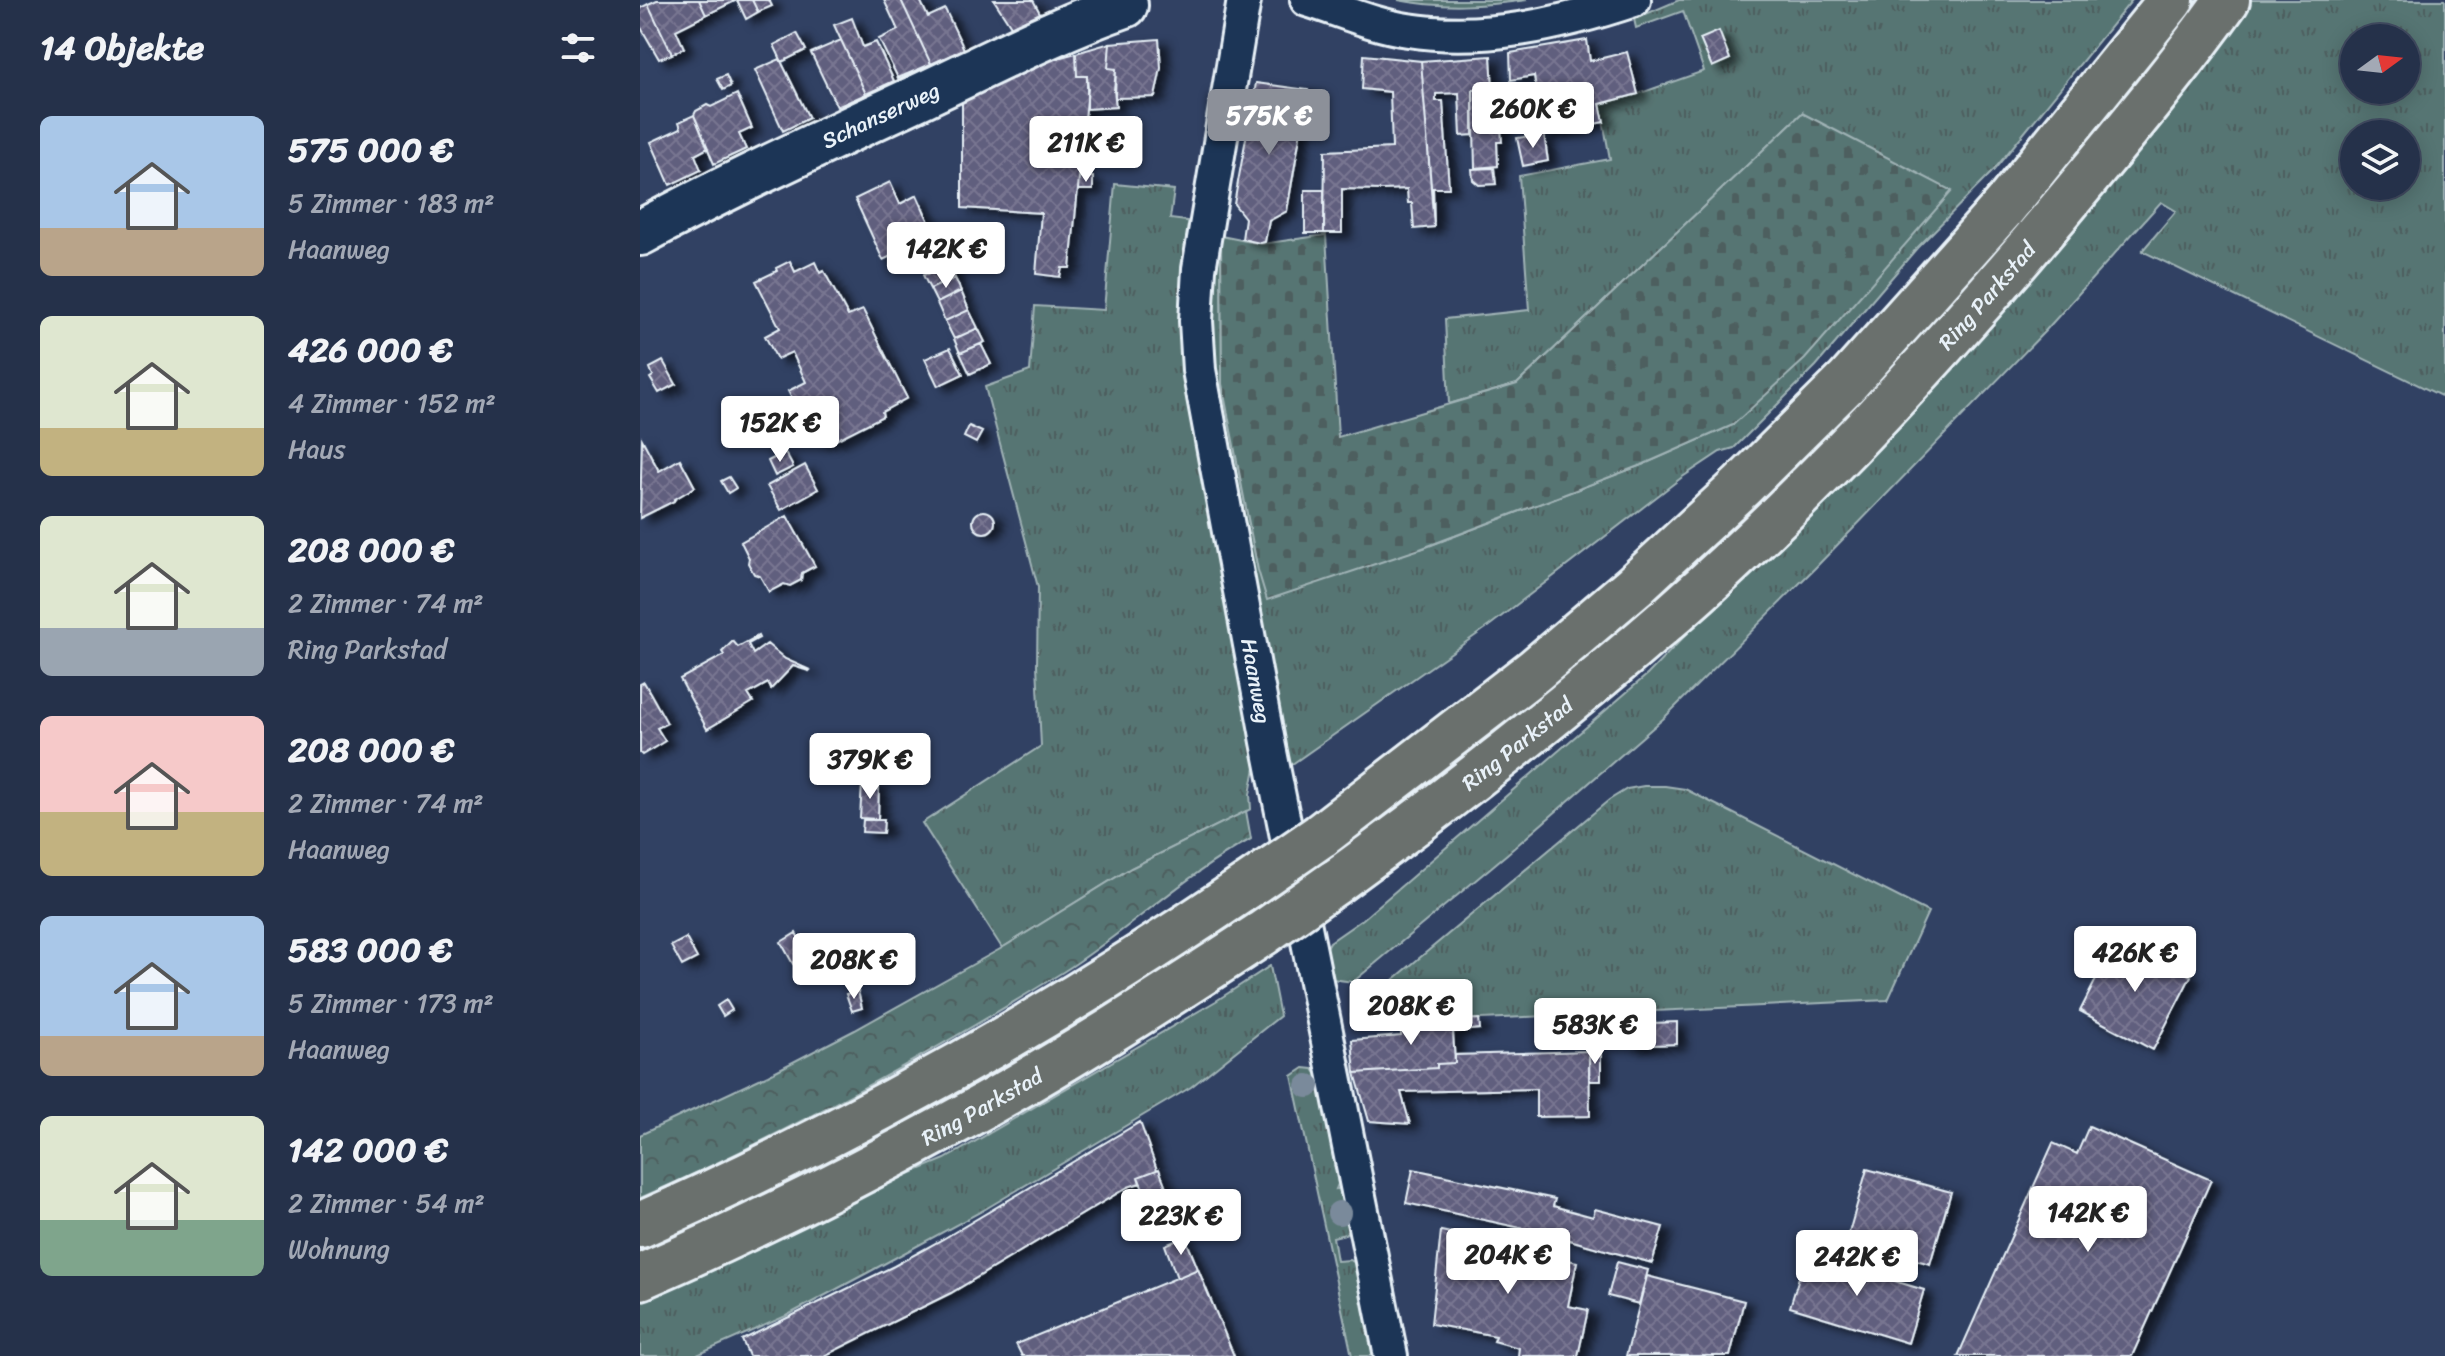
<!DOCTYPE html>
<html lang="de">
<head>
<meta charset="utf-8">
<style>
	body { margin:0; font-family:Sriracha,sans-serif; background:#313d54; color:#f1f3f6; height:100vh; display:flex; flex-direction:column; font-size:30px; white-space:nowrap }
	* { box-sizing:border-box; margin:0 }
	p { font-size:26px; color:#a3a9b5 }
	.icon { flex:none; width:44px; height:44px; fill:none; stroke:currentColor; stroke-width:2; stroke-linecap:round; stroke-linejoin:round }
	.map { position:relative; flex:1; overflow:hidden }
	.sheet { display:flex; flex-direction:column; background:#25314a; width:640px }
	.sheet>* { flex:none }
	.needle { width:52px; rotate:75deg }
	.tools { position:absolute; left:1700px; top:24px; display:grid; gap:16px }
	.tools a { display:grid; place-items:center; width:80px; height:80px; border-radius:50%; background:#25314a; box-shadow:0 4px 20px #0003,0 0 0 2px #424c62; font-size:40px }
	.price { position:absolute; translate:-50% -68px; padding:0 18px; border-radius:8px; background:#fff; color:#222; font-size:26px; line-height:52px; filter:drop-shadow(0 2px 4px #0008) }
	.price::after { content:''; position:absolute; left:50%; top:48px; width:24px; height:18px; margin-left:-12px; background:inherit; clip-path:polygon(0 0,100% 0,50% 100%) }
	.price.on { background:#8c9099; color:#fff }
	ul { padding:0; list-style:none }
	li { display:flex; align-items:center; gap:24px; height:200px; padding:0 40px }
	li span { display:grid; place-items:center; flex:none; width:224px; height:160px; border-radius:12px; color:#555 }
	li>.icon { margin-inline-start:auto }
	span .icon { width:96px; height:96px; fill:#fffc; stroke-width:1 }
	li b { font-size:34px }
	h2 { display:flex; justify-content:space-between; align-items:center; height:96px; padding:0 40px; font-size:34px }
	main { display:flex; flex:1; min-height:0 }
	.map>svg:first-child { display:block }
	.grass { fill:url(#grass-tufts); stroke:#a0b3b6; stroke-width:2; fill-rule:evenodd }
	.forest { fill:url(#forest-crowns); stroke:#a0b3b6; stroke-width:2 }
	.cemetery { fill:url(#cemetery-stones); stroke:#a0b3b6; stroke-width:2 }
	.building { fill:url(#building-cross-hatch); stroke:#e8f1f8; stroke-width:2; filter:url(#shadow) }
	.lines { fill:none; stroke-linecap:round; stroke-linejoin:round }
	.street-casing { stroke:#e8f1f8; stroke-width:38 }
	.secondary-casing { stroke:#e8f1f8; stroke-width:50 }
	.highway-casing { stroke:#e8f1f8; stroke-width:50 }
	.street { stroke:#1d3557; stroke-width:32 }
	.secondary { stroke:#1d3557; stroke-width:44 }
	.highway { stroke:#6b706d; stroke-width:44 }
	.highway-bridge-casing { stroke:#e8f1f8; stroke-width:50; stroke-linecap:butt }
	.highway-bridge { stroke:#6b706d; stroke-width:44 }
	.tree { fill:#7a8a9b }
	.labels { text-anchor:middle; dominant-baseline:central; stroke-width:6; stroke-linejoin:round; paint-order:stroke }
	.street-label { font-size:22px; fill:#e8f1f8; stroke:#1d3557 }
</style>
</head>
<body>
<main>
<section class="sheet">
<h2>14 Objekte<svg class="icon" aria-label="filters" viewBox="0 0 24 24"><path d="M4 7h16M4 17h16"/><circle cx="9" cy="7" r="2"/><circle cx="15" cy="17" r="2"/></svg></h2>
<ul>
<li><span style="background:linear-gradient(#a9c7e8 70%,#b9a48a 0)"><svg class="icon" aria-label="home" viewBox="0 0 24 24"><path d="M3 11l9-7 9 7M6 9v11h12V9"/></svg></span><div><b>575 000 €</b><p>5 Zimmer · 183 m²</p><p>Haanweg</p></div></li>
<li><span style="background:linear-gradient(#dfe7d0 70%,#c2b280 0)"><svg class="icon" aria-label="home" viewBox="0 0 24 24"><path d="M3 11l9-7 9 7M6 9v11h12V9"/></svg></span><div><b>426 000 €</b><p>4 Zimmer · 152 m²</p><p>Haus</p></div></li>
<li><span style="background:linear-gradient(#dfe7d0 70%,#9aa5b1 0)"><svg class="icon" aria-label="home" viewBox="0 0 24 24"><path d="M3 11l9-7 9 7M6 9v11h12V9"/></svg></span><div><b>208 000 €</b><p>2 Zimmer · 74 m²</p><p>Ring Parkstad</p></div></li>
<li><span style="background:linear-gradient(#f6c9c9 60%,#c2b280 0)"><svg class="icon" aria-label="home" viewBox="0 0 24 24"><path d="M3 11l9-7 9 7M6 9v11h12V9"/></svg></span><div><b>208 000 €</b><p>2 Zimmer · 74 m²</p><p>Haanweg</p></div></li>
<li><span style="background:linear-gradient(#a9c7e8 75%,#b9a48a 0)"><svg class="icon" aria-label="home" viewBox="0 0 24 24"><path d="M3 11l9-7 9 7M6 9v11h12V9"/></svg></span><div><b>583 000 €</b><p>5 Zimmer · 173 m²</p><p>Haanweg</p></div></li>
<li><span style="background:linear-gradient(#dfe7d0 65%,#7fa58c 0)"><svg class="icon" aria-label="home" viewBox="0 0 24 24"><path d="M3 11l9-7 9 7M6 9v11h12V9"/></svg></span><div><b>142 000 €</b><p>2 Zimmer · 54 m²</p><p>Wohnung</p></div></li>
</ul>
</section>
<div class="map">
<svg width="1805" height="1356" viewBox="0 0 1805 1356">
	<defs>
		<pattern id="grass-tufts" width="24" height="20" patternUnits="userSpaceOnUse" patternTransform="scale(2)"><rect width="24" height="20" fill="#577573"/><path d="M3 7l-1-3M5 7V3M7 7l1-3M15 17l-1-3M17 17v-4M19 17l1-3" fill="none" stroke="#4e5e5e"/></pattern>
		<pattern id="forest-crowns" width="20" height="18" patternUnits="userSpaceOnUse" patternTransform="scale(2)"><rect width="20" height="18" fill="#577573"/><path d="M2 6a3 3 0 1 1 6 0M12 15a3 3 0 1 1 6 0" fill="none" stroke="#4e5e5e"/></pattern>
		<pattern id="cemetery-stones" width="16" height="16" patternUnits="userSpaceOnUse" patternTransform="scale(2)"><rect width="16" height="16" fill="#577573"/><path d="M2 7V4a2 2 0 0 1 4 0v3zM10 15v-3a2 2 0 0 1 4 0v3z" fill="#4e5e5e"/></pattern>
		<pattern id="building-cross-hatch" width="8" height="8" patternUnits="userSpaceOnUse" patternTransform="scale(2)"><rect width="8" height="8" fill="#615e7e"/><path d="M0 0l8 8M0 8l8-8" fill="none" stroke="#787691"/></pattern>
		<filter id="shadow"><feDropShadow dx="9" dy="5" stdDeviation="4" flood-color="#0009"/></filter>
	</defs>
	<rect width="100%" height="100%" fill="#314163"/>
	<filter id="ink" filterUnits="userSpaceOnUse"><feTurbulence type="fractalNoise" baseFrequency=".0125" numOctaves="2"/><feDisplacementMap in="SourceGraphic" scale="16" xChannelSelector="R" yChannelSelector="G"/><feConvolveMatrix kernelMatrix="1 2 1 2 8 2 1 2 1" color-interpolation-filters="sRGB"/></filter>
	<g filter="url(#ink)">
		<path class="grass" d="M758,0H887C843,6 803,9 758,0Z
			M1039,0H1492L1354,170L1277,248L1176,366L1094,448L1080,452L1041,478L849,626L645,769L569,341L576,236H581L582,384L618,570L781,549L1004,464L1093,425L1162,113L877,384L809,404L805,319L889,310L879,176L970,159L960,104L998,94L1064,71L1043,11L996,28L994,19Z
			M1611,0H1805V398L1502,251L1536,211L1521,202L1406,330L1176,567L1024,718L867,854L713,982L692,979L685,951L690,942L723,919L1008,674L1387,282L1483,170ZM1714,38H1766V90H1714ZM1714,134H1766V186H1714Z
			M475,184L534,190L530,219L554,222L618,752L610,794L611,809L491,868L362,948L282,823L401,746L397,665L398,587L345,387L390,371L395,306L464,310Z
			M1004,786H1025L1045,789L1288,912L1248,1000L715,1025L711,1015L969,800L987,789Z
			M630,966L640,1016L551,1087L342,1211L229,1272L146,1316L55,1356H0V1296L176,1212L305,1159L576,1001Z
			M664,1068L673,1069L678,1076L698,1184L696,1189L707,1188L714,1224L705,1234L693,1237L697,1261L710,1260L722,1266L741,1356H712L652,1076Z"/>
		<path class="forest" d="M606,811L611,839C543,876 488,931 423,972C287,1056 146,1134 0,1198V1135L128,1075L215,1030L362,948L491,868Z"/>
		<path class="cemetery" d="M1162,113L1312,191L1165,359L1093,425L1004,464L780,549L627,600L618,570L582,384L581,236L621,244L686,235L698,437L877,384Z"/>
		<path class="building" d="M17,0H59L66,15L36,30L44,48L32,54L8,4Z
			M59,0H97L66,15Z
			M97,0H112L118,12L106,19Z
			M112,0H129L132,6L118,12Z
			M244,0H261L291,64L258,78L239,39L258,30Z
			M261,0H280L288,17L305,9L324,49L291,64Z
			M354,0H393L401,15L372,28Z
			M8,4L32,54L19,59L0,26V8Z
			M212,18L223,47L236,42L254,81L226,94L194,25Z
			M1079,31L1090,59L1072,67L1060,39Z
			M157,33L166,50L142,62L134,45Z
			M519,39L521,68L515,97L475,98L476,69L468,68L470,43Z
			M201,40L226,94L197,107L171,53Z
			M947,40L950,61L987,52L998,94L960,104L964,122L904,134L894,76L871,80L870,53Z
			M470,43L468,68L476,69L474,90L476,107L447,109V76H437L436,53Z
			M436,53L437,76H447L448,89L430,268H422L420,277L396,274L401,213L322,208V94L410,60Z
			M724,55L781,61L794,227L774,229L772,203H768L767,189L742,190L702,189V233H684L685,151L752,148L750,92L722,89Z
			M851,56L853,89L833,90V135L821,136L819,93L796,94V101H803L809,188H793L794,223L781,61Z
			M140,59L169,118L143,131L115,70Z
			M86,75L91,86L83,90L77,79Z
			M616,83L668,90L647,211L629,221L625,242L620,243L602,239L605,218L594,204Z
			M858,88L862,142H857L858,166L835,168L833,90Z
			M97,94L112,128L99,134L106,149L74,164L54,115L56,111L67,105L71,107Z
			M54,115L68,148L55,155L61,170L30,185L11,142L41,128L39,122Z
			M904,134L908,161L883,166L877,138Z
			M854,168L856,184L839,185L833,180L832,169Z
			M439,177H453V190H438Z
			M250,182L260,204L277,195L308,265L288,274L274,245L243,260L215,199Z
			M665,190H684V233H665Z
			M150,261L155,272L175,262L180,273L184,271L208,316L223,310L267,398L242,412L243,416L192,442L190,438L180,442L168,419L163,421L148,391L166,382L152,352L137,359L125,336L140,328L116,281L137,271L136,268Z
			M308,265L315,278L290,289L283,275Z
			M315,278L321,291L297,303L290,289Z
			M321,291L329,310L305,321L297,303Z
			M329,310L338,328L314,339L305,321Z
			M338,328L345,342L320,353L314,339Z
			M341,344L351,364L330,374L320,353Z
			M310,348L323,374L298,386L285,359Z
			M23,361L36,384L19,393L10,378L13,376L10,368Z
			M329,426L342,432L336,443L324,437Z
			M2,439L19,471L40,459L55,487L35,499L34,501L0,518Z
			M145,452L153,467L135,476L128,461Z
			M165,465L178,489L141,510L127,486Z
			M89,477L96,488L88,493L81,481Z
			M333 522a11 11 0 1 1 22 0a11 11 0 1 1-22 0Z
			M147,516L175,566L162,573L161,580L150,586L144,584L129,592L120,576L114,574L108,563L109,558L101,542Z
			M118,636L119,638L108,644L113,654L127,644L145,659L170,670L169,671L153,666L131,689L128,683L108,694L113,702L67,729L40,679L84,655L82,652L93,641L98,647Z
			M4,682L27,723L17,728L25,741L2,755L0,753V684Z
			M222,783L239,784L238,819L220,818Z
			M223,820H244L243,833L222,832Z
			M156,933L169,955L153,964L141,942Z
			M46,938L57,958L42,966L31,946Z
			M1477,938L1551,976L1513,1050L1440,1011Z
			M211,941L224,942L223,973H209Z
			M218,991L222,1008L212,1011L206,994Z
			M86,1000L92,1010L83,1016L77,1006Z
			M839,1019L840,1029L813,1032L815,1063L797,1064V1068L715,1073L712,1040L761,1036V1024Z
			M1037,1022V1044L989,1046L988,1024Z
			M961,1050V1081H949V1051Z
			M949,1051L950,1116L896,1117V1089L761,1092L770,1124L729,1121L715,1073L797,1068V1064L815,1063V1055Z
			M500,1122L517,1170L498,1177L500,1183L488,1187L311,1293L184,1356H109L102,1340L254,1266L303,1239Z
			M1449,1126L1571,1180L1492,1356H1318L1413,1143L1437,1154Z
			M519,1169L529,1195L509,1203L498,1177Z
			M773,1169L915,1199L913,1206L953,1217L955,1209L1023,1227L1012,1263L904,1233L766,1203Z
			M1227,1169L1311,1192L1290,1264L1207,1240Z
			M801,1231L910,1253V1256L937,1262L928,1306L948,1310L938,1356H878L879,1348L854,1341L856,1336L791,1324Z
			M545,1237L558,1269L537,1278L525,1245Z
			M1166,1254L1284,1290L1268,1343L1150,1307Z
			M977,1262L1008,1270L999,1304L968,1296Z
			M558,1269L594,1356H382L376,1344Z
			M1007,1276L1104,1301L1090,1356H986Z"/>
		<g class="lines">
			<defs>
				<g id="street">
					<path id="s1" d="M604,0L559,269L556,321L559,370L629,747L751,1356"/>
					<path d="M667,0C700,10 733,25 768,30C844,42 922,24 994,0"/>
				</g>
				<g id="secondary">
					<path id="s2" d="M0,233C93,183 189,139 285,94C351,63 416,29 485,5L483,0"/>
				</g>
				<g id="highway">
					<path d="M680,836L894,671L994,586L1102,486L1208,381L1364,207L1531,0"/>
					<path id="s3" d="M694,883C811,798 923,710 1032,615C1182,483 1319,333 1446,179C1495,120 1543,62 1587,0"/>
					<path d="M0,1225C213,1131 416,1016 609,885"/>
					<path id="s4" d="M0,1277C106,1231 210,1179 311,1124C418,1066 521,1000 623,933"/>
				</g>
			</defs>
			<use href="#street" class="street-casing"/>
			<use href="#secondary" class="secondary-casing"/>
			<use href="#highway" class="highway-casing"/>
			<use href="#street" class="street"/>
			<use href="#secondary" class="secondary"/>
			<use href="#highway" class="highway"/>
			<defs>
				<path id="highway-bridge" d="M609,885L680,836
					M623,933L694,883"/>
			</defs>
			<use href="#highway-bridge" class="highway-bridge-casing"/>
			<use href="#highway-bridge" class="highway-bridge"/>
		</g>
		<g class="tree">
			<circle cx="668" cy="1086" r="12"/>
			<circle cx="699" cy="1213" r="12"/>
		</g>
	</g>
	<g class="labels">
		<g class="street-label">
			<text stroke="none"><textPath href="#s2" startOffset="268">Schanserweg</textPath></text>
			<text stroke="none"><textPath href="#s3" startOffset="880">Ring Parkstad</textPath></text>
			<text stroke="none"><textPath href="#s1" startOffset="690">Haanweg</textPath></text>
			<text stroke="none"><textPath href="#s3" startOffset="230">Ring Parkstad</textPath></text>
			<text stroke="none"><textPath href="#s4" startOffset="382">Ring Parkstad</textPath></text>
		</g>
	</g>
</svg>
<div class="tools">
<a><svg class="needle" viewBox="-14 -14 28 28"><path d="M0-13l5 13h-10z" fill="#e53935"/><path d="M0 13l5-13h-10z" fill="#a3a9b5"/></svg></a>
<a><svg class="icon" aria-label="layers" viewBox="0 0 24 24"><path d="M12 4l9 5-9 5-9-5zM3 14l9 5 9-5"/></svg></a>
</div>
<b class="price" style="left:893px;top:150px">260K €</b>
<b class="price on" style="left:629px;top:157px">575K €</b>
<b class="price" style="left:446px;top:184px">211K €</b>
<b class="price" style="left:306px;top:290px">142K €</b>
<b class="price" style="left:140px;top:464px">152K €</b>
<b class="price" style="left:230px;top:801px">379K €</b>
<b class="price" style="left:1495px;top:994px">426K €</b>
<b class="price" style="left:214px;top:1001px">208K €</b>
<b class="price" style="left:771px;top:1047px">208K €</b>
<b class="price" style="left:955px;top:1066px">583K €</b>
<b class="price" style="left:1448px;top:1254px">142K €</b>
<b class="price" style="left:541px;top:1257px">223K €</b>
<b class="price" style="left:868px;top:1296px">204K €</b>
<b class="price" style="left:1217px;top:1298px">242K €</b>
</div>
</main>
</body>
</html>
